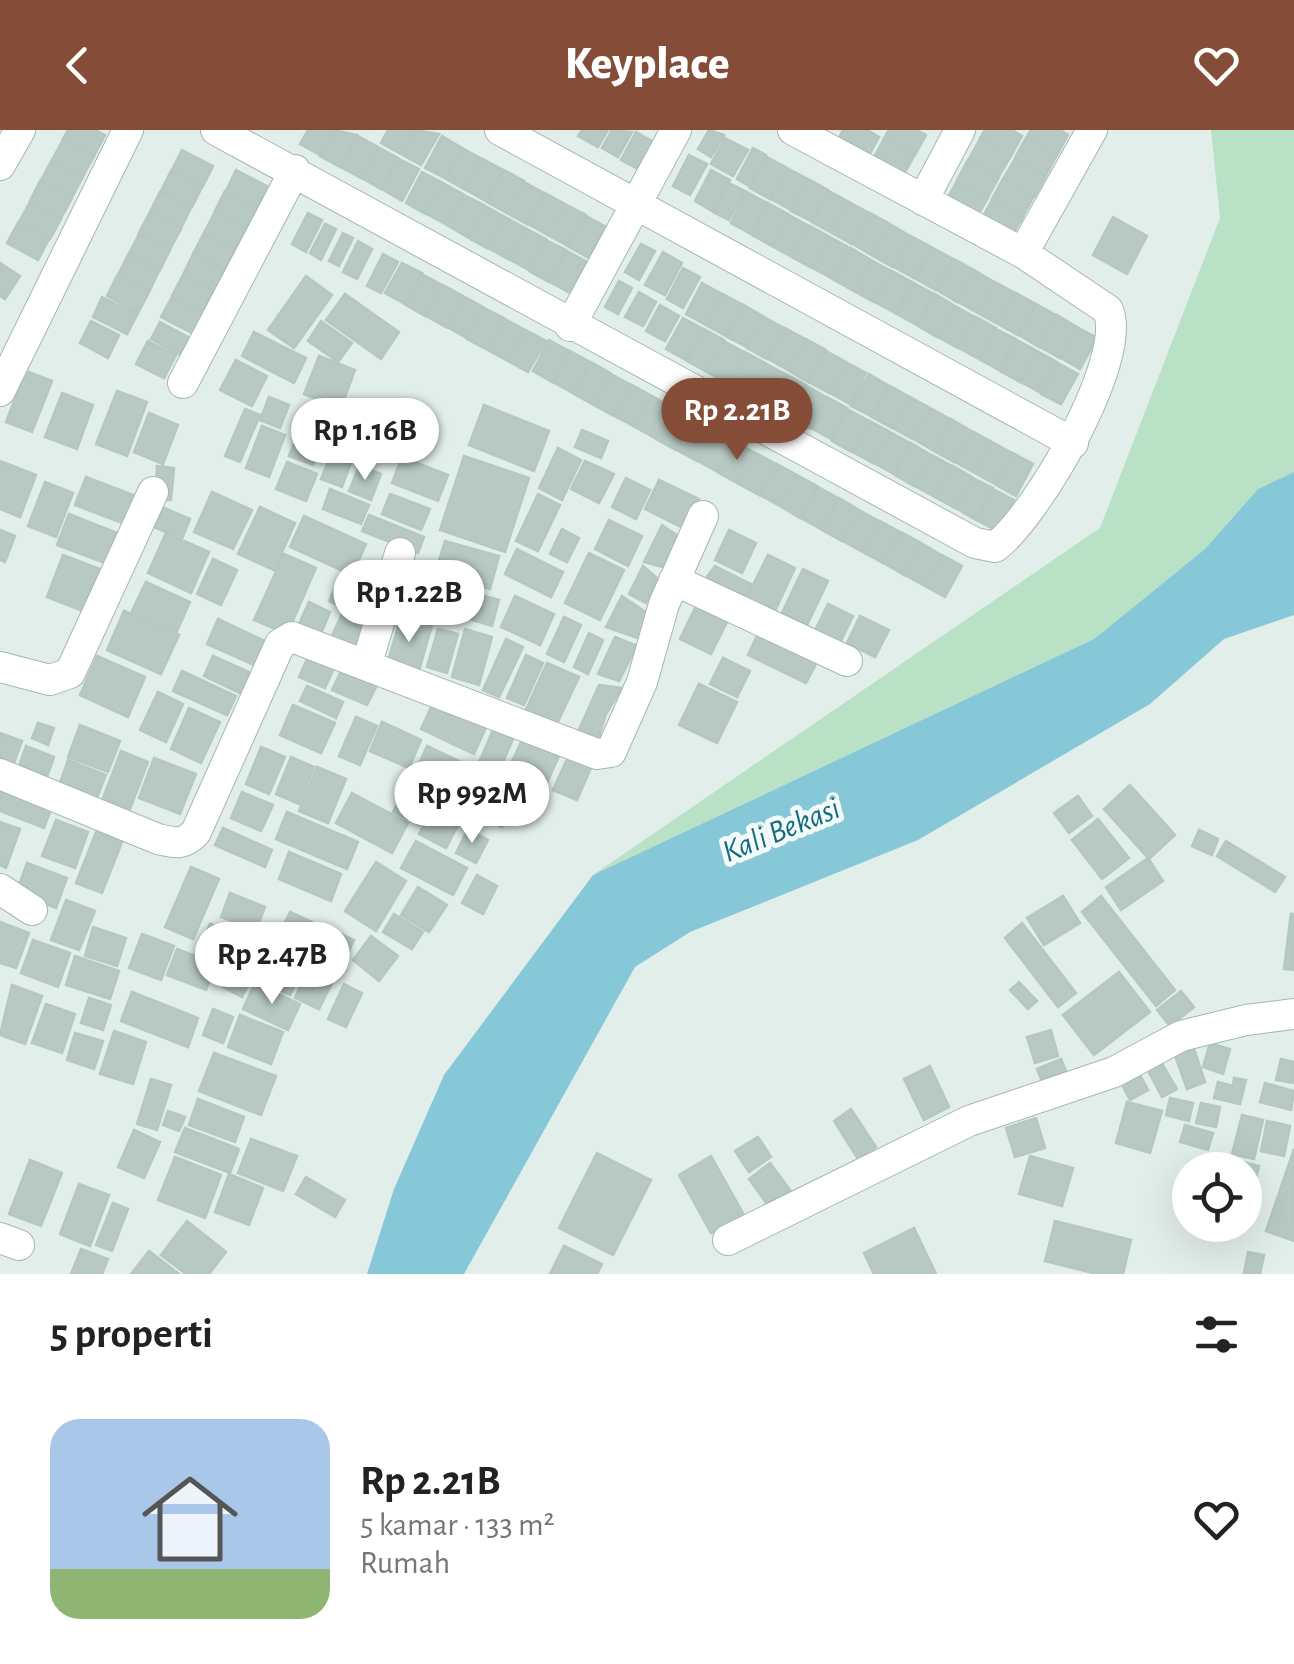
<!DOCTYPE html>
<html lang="id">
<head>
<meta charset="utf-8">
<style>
	body { margin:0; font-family:"Alegreya Sans",sans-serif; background:#f6f6f6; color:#222; height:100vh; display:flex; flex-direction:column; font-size:38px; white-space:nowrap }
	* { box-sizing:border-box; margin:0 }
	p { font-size:32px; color:#767676 }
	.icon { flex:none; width:55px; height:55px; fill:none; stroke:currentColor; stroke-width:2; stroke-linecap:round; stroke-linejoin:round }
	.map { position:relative; height:1144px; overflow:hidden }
	.sheet { display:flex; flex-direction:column; background:#fff; flex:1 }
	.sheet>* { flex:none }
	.controls { position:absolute; left:1172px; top:1022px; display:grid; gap:20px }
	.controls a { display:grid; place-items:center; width:90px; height:90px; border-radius:50%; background:#fff; box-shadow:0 10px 40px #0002; font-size:50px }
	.price { position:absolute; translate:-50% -85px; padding:0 22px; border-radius:35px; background:#fff; color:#222; font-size:32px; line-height:65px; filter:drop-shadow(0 2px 5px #0008) }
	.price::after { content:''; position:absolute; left:50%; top:60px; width:30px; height:22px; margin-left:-15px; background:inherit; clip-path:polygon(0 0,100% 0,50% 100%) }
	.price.active { background:#854d37; color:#fff }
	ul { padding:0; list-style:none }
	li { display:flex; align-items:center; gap:30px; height:250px; padding:0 50px }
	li+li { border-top:2px solid #e0e0e0 }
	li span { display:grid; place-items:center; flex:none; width:280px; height:200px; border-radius:30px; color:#555 }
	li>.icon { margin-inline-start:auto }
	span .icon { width:120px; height:120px; fill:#fffc; stroke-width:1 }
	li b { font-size:42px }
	h2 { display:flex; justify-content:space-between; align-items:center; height:120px; padding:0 50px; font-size:42px }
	header { display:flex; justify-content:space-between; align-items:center; height:130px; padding:0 50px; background:#854d37; color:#fff; font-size:45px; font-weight:800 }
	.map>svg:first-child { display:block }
	.green { fill:#b9e1c5 }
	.water { fill:#86c8d8 }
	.building { fill:#b7c9c2; stroke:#b4c8c1; stroke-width:2.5 }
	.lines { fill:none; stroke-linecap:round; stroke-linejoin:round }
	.minor-casing { stroke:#a4b7b1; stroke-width:32 }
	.minor { stroke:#fff; stroke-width:30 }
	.labels { text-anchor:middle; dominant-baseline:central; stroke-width:10; stroke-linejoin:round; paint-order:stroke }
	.water-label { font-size:32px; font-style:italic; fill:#146c83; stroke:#f3faf7 }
</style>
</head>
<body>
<header><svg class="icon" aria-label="back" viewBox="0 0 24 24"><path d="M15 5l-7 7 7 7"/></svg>Keyplace<svg class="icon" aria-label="heart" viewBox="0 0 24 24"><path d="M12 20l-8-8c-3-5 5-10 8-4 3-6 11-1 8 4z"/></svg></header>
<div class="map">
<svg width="1294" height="1144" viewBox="0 0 1294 1144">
	<rect width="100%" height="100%" fill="#e2eee9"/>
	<path class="green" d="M1211,0H1294V342L1258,359L1205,419L1094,509L593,745L1100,398L1220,88Z"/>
	<path class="water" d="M1294,342V485L1224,509L1150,574L918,710L690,802L635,837L464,1144H367L394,1059L444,945L593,745L1094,509L1205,419L1258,359Z"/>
	<path class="building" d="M68,0H95L105,5L94,26L63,9Z
		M308,0H334L320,25L300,14Z
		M334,0L357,5L340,37L320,26Z
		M388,0H414L401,24L381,13Z
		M415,0L439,4L421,35L401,24Z
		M582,0H608L598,17L578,6Z
		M612,0L632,2L618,27L602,18Z
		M709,0L724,5L711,27L698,19Z
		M843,0H867L879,7L868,27L838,10Z
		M889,0H916L926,5L915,25L884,8Z
		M985,0H1012L1022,6L1011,26L980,8Z
		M1031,0H1060L1068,5L1057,25L1026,8Z
		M636,2L657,14L642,41L621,30Z
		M358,6L378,17L361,48L341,37Z
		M442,6L462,18L445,48L425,38Z
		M725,8L748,20L733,46L711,34Z
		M1026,8L1057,25L1046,45L1015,28Z
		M884,9L914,26L903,46L873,29Z
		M980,9L1011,26L999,46L969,29Z
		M63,10L94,26L83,46L52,30Z
		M378,17L398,28L381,59L362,48Z
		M462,18L482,29L466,60L446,49Z
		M753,18L766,25L749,56L737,49Z
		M182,20L213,36L203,56L172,40Z
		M689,25L707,34L690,65L673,56Z
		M767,27L787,38L770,69L750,58Z
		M399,29L419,39L402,71L382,59Z
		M483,29L503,40L486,71L466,60Z
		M1015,29L1046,46L1035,66L1003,49Z
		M52,30L83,47L72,67L41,50Z
		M968,30L999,47L988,67L957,50Z
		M787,38L808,49L791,80L771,69Z
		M236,40L267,56L257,77L226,61Z
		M504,40L524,51L507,83L487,72Z
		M711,40L730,50L712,81L695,71Z
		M171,41L202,57L192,77L161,61Z
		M422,42L443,53L426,84L406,73Z
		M808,49L828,60L811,91L791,81Z
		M1003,49L1034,66L1023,86L992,69Z
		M40,51L72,68L61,88L30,71Z
		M957,51L988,68L976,88L946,71Z
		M524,52L544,63L527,94L507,83Z
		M443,53L463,64L447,95L427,84Z
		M729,53L745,61L729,90L713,82Z
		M225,61L257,78L246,98L215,81Z
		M829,61L849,72L832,103L812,92Z
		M160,62L191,78L181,98L150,82Z
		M747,62L767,73L751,104L731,93Z
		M545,63L565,74L548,105L528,94Z
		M464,65L484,75L467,107L447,95Z
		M992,70L1023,87L1011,107L981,90Z
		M30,72L61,89L50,109L19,92Z
		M849,72L869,83L852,114L832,103Z
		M768,73L788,84L772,116L752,105Z
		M565,74L586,85L568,116L548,105Z
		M485,76L505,87L487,118L467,107Z
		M150,82L181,99L170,119L139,103Z
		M215,82L246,99L235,119L204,103Z
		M308,83L322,90L306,122L292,114Z
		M870,83L890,94L873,126L853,114Z
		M789,85L809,96L792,127L772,116Z
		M586,86L606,97L589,128L569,117Z
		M505,87L525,98L508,129L488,118Z
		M1113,87L1147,106L1127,144L1093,125Z
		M18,93L49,109L38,130L7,113Z
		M325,94L336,99L321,130L310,123Z
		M890,94L910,106L893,137L873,126Z
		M810,96L830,107L812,138L792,127Z
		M525,98L546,109L529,140L509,129Z
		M204,103L235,119L225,140L193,124Z
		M343,103L353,108L339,136L329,131Z
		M139,104L170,120L160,140L129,124Z
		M911,106L931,117L914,148L894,137Z
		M830,107L850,118L833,149L813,138Z
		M546,110L566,120L549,152L529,141Z
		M358,111L372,119L357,149L343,142Z
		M641,114L655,121L639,150L625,142Z
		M851,118L871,130L854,161L834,150Z
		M933,118L953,129L936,160L916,149Z
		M567,121L587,132L570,163L550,152Z
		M663,122L682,133L665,165L645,155Z
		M193,124L224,141L214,161L183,145Z
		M383,124L398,132L381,163L367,156Z
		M128,125L159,141L149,162L118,145Z
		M954,129L974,140L957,172L937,160Z
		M871,130L891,141L874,172L854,161Z
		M0,133L20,146L5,169L0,166Z
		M402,133L422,143L405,174L385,163Z
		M683,138L700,147L683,178L667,169Z
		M974,140L994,152L978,183L958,172Z
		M892,141L912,152L895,183L875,172Z
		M422,144L442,155L425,186L406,175Z
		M183,145L213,161L203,182L172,166Z
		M117,146L149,162L138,183L107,166Z
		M306,146L332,165L294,218L268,200Z
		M619,151L632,158L618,184L605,177Z
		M995,152L1015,163L998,194L978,183Z
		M702,153L722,164L706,195L686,184Z
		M914,153L934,164L917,195L897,184Z
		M443,155L463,166L446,197L426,186Z
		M639,162L656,172L643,196L625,187Z
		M1016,163L1036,174L1018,205L998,194Z
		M345,164L399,202L381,229L326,190Z
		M723,164L743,175L726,206L706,195Z
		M935,164L955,176L937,207L918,196Z
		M463,166L483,177L467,208L447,197Z
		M102,167L137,185L127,204L93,187Z
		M172,167L203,182L192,203L161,187Z
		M1036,174L1056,185L1039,217L1019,205Z
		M660,175L679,186L665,211L646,201Z
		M744,175L764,187L747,217L727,207Z
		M955,176L975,187L958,218L938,207Z
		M484,178L504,188L488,220L467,209Z
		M1057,185L1077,197L1060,228L1040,217Z
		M764,187L784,198L767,229L747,218Z
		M976,187L996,198L979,229L959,218Z
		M683,188L703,199L686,230L666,219Z
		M505,189L525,200L508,231L488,220Z
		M91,191L119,205L108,228L80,213Z
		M321,191L352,213L338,232L308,211Z
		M160,192L190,208L181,225L151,209Z
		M1077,197L1097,208L1080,239L1061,228Z
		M785,198L805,209L788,240L768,229Z
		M704,199L724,210L707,242L687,231Z
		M996,199L1016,209L999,240L979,229Z
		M526,200L546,211L528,242L508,231Z
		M254,202L306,228L294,253L242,226Z
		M806,209L826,220L808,252L788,240Z
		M549,210L569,221L552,252L533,241Z
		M1017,210L1037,221L1020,252L1000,241Z
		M148,211L176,225L164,248L136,234Z
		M724,211L744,222L727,253L707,242Z
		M570,221L590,232L573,263L553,252Z
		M826,221L846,232L829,263L809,252Z
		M1037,221L1057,232L1041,263L1021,252Z
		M745,222L765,233L748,264L728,253Z
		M319,226L355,240L341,278L304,264Z
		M236,230L267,246L252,276L220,260Z
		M591,232L610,243L594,275L574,264Z
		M846,232L866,243L850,274L830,263Z
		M765,233L785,244L768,275L748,264Z
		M1058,233L1078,244L1061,274L1041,264Z
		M26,241L52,251L32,302L6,292Z
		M611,244L631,255L614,286L594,275Z
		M786,244L806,255L789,287L769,276Z
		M869,244L889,256L871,286L851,276Z
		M632,255L652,266L635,297L615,286Z
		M807,256L826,267L810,298L790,287Z
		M890,256L910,267L892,298L872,287Z
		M117,261L147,272L127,326L96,314Z
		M62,263L93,275L77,319L45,307Z
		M652,266L672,277L655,308L635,297Z
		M269,267L289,275L280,298L260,290Z
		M827,267L847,278L831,309L811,298Z
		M910,267L930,278L913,309L893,298Z
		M484,275L549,301L534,341L469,315Z
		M673,277L693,289L676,320L656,309Z
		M930,278L950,289L934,321L914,309Z
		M245,279L260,285L240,332L225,326Z
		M307,280L331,290L313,335L289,326Z
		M849,280L869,291L852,322L832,311Z
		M346,281L380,294L369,323L335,309Z
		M149,283L178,295L163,334L134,322Z
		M694,289L714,300L697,331L677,320Z
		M951,289L971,301L954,332L934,321Z
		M870,291L890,302L873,333L853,322Z
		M262,296L285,305L269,347L246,338Z
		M582,300L608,311L601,328L575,317Z
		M715,300L735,311L718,342L698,331Z
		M972,301L992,312L975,343L955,332Z
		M890,302L910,313L894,344L874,333Z
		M736,312L755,323L739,354L719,343Z
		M992,312L1012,323L995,354L975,343Z
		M911,313L931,325L914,356L895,345Z
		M558,318L581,330L562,370L539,358Z
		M332,322L352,330L342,357L321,349Z
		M756,323L776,334L759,365L739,354Z
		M1013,323L1033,334L1016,366L996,355Z
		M932,325L952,336L935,367L915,356Z
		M464,326L529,348L505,422L440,400Z
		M402,327L448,345L438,371L392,353Z
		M0,331L36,345L20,387L0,379Z
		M585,331L614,344L599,373L571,359Z
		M287,332L317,344L306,371L276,359Z
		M777,334L797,345L780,376L760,365Z
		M157,336L174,338L171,370L155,369Z
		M359,336L381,344L371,370L349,361Z
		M953,336L972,347L955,378L935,367Z
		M797,345L817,356L800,388L780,376Z
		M86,347L141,368L130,396L75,375Z
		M626,348L650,360L636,389L612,377Z
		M973,348L993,358L976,390L956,378Z
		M659,350L699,369L685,399L645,379Z
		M45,352L73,363L56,407L28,396Z
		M818,357L838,368L821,399L801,388Z
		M330,359L369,375L361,394L323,379Z
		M993,359L1014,370L997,401L977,390Z
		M212,362L252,380L233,419L194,402Z
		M390,364L430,379L421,400L382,384Z
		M538,364L560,375L538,421L516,411Z
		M839,368L859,380L842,411L822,400Z
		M155,374L190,389L182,409L147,394Z
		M260,377L295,393L274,440L238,424Z
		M859,380L879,391L863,422L843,411Z
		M69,384L122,405L110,435L57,415Z
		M369,385L424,407L418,423L362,401Z
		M304,386L366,414L352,445L290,417Z
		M609,390L642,406L628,436L595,419Z
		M880,391L900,402L883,433L863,422Z
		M662,395L678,406L666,438L644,432Z
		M562,399L579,408L567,432L550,424Z
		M0,400L15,406L5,432L0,430Z
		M729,400L756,413L742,443L715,430Z
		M901,402L921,413L904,445L884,433Z
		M166,403L209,422L191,463L148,443Z
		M445,411L499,426L490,459L435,443Z
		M921,413L941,425L925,456L905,445Z
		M517,419L563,442L551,467L505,444Z
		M589,423L624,440L600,490L565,473Z
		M284,424L316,438L287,504L254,490Z
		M63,425L110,443L93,485L47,467Z
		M768,425L795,438L774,483L746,469Z
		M942,425L962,436L945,467L925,456Z
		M213,429L237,440L221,475L197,464Z
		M643,436L657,448L646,473L629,464Z
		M715,436L751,454L745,466L706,448Z
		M803,439L828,451L807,495L782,483Z
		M340,447L375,463L365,487L329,471Z
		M146,452L190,472L176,503L131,483Z
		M436,455L468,465L461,489L428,480Z
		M473,463L499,470L492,496L466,488Z
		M515,466L554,484L540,515L501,497Z
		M622,466L650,485L644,510L606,497Z
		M309,472L330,482L317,513L295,503Z
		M828,474L853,486L837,519L812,507Z
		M696,476L727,492L711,524L680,509Z
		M124,481L179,505L161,544L107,520Z
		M343,482L377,497L363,528L329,512Z
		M401,486L432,495L418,544L387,535Z
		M860,486L889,500L875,527L847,513Z
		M564,487L581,495L564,532L547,524Z
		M218,489L267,512L256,536L207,514Z
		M761,497L820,526L806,553L748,525Z
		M438,499L458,504L447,543L427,537Z
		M465,499L492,507L479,555L452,547Z
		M589,503L603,510L588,544L574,537Z
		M615,507L637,516L619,551L598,544Z
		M506,509L523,517L499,567L483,560Z
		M310,522L336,534L325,558L299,547Z
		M526,525L543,533L524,575L507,568Z
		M97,526L145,547L128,587L80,565Z
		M213,526L256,545L246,566L204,546Z
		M723,528L750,541L737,567L710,554Z
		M547,533L579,547L555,598L524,584Z
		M342,539L377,555L367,575L332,560Z
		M182,541L236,566L227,585L173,561Z
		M699,554L737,572L717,613L679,595Z
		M599,555L622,558L606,584L597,614L577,604Z
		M307,556L343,572L336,588L300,571Z
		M158,562L183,574L166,612L140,600Z
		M435,569L488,593L474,624L421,599Z
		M293,575L335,593L321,623L280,605Z
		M189,578L220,592L201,633L171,619Z
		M356,587L377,596L360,635L339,626Z
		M382,592L421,610L409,638L370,621Z
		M38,593L54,598L48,615L32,608Z
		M80,595L120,611L108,642L68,627Z
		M493,600L513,609L500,639L480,630Z
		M0,603L22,611L13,636L0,631Z
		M522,610L559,626L546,655L509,638Z
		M26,616L54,627L47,647L19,636Z
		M427,616L461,632L445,668L411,653Z
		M261,617L285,627L269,664L246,654Z
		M571,620L594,631L577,670L553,660Z
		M121,621L148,632L130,679L103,668Z
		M291,627L314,637L299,674L276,664Z
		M154,628L196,644L180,684L139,668Z
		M68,630L106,645L96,670L59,656Z
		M317,637L346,649L328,693L299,681Z
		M489,643L520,657L502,697L471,683Z
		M0,651L54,672L44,698L0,681Z
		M1130,655L1175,705L1149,729L1104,679Z
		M242,662L273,675L261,701L231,688Z
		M352,663L408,693L392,723L336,693Z
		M402,665L428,679L420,695L393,682Z
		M1078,666L1092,686L1069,703L1054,683Z
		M431,681L458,695L446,718L419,704Z
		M287,682L358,712L347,739L276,709Z
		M1098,689L1129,728L1102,749L1072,710Z
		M56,690L88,702L75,738L42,726Z
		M0,692L20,699L6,738L0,735Z
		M223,698L272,720L265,737L215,715Z
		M468,699L488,710L476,733L456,723Z
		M1199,700L1218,709L1212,725L1192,716Z
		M96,702L122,712L102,763L76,753Z
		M416,711L467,738L453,765L401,738Z
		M1226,711L1285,747L1275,762L1217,726Z
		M289,722L341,744L331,771L279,749Z
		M1148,728L1163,751L1121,780L1106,757Z
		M376,732L406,751L376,801L345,781Z
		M27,733L67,748L56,778L16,763Z
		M191,737L219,749L193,809L165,797Z
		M477,745L497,756L483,784L462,773Z
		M418,757L447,775L429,802L401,785Z
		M230,763L265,777L256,800L221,787Z
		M1063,766L1080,793L1044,815L1027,788Z
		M1101,766L1175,860L1156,876L1082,782Z
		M66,770L95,781L79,820L51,810Z
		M290,782L314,793L301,821L277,810Z
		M394,784L423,802L412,819L383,802Z
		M1291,784H1294V840L1284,839Z
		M0,792L29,803L16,838L0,833Z
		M1022,793L1076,863L1058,877L1005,808Z
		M210,794L248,809L238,835L200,821Z
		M93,797L126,808L117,836L85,826Z
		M328,798L354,810L339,841L313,828Z
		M142,804L174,816L161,850L129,838Z
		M371,806L398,826L379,851L353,830Z
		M33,810L70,823L58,857L21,843Z
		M272,813L307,830L290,865L255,849Z
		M177,819L216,834L206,860L167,845Z
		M75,826L119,841L110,869L66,855Z
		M234,837L252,848L242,867L223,857Z
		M309,837L334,849L319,879L295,868Z
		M1119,842L1150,882L1094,925L1063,885Z
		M1019,852L1037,871L1028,879L1010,860Z
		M255,853L300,874L288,900L243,879Z
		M344,854L362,863L346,897L328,889Z
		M12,855L42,866L25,914L0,905Z
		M1181,861L1194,877L1170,896L1157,880Z
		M132,862L198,888L188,917L121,891Z
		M89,868L111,875L103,900L81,893Z
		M46,874L75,884L62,923L32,913Z
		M213,879L233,887L223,913L203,905Z
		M240,885L283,902L271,934L228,917Z
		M1051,900L1058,926L1035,933L1027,907Z
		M114,901L146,912L133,954L100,944Z
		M75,903L103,911L94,939L67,930Z
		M1191,910L1205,952L1187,959L1172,917Z
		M1210,913L1230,919L1223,944L1203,937Z
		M214,923L276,946L261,985L199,961Z
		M1061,929L1070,951L1046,961L1037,939Z
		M1281,929L1294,932V953L1276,950Z
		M1161,932L1177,959L1162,967L1147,939Z
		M930,936L949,977L924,990L904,949Z
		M1138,941L1148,960L1130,970L1120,951Z
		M1234,948L1246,950L1240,974L1214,968L1218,952L1233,956Z
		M151,949L171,955L157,1000L137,994Z
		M1265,953L1294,961L1291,980L1260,972Z
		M1170,968L1193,973L1189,991L1166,985Z
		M198,969L244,987L235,1012L189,995Z
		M1127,972L1162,981L1150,1023L1116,1013Z
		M1201,973L1220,977L1216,997L1196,993Z
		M851,979L876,1017L858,1029L834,991Z
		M168,981L185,987L179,1001L163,995Z
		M1242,985L1263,990L1254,1029L1232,1024Z
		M1036,988L1045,1018L1015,1027L1006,998Z
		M1267,991L1290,996L1284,1026L1261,1021Z
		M1185,995L1213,1003L1208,1020L1180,1012Z
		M185,998L239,1019L230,1043L175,1022Z
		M134,1000L160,1012L144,1048L118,1037Z
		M758,1007L771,1027L749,1042L735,1021Z
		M251,1009L297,1026L283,1061L238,1043Z
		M1294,1019V1111L1266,1101Z
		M597,1023L651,1050L613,1125L559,1098Z
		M711,1026L744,1085L711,1103L679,1045Z
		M1030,1026L1073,1038L1062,1076L1019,1064Z
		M175,1027L221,1045L205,1088L158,1070Z
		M30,1030L62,1043L41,1096L9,1084Z
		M1242,1032L1259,1036L1254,1057L1245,1055Z
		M770,1033L793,1064L771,1080L749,1049Z
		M229,1044L263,1058L249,1095L215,1082Z
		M306,1047L345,1070L335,1087L296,1064Z
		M79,1054L109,1065L90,1116L60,1104Z
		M113,1073L128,1079L112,1121L96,1115Z
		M187,1091L226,1122L209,1144H186L161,1125Z
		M1055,1091L1131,1110L1123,1144H1097L1045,1131Z
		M914,1098L936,1144H874L864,1123Z
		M564,1116L602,1134L597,1144H550Z
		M81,1119L108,1129L102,1144H71Z
		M149,1121L179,1144H131Z
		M1248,1122L1264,1125L1260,1144L1244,1143Z"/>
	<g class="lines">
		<defs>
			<path id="minor" d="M216,0L975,413L995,417C1035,388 1129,229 1108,180L1023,123L793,0
				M500,0L1073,313
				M0,35L20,0
				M923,70L960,0
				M1023,123L1092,0
				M570,196L676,0
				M183,253L295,40
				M0,261L128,0
				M674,450L847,531
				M367,533L400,423
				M0,537L50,550L70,543L153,362
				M0,644L158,709C175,713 183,716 196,702L280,514L292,507L597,624L611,622L642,552L664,474L703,386
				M0,759L32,780
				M0,1108L19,1115
				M728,1110L969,991L1114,942L1181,906L1246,890L1294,884"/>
		</defs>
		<use href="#minor" class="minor-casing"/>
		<use href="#minor" class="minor"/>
	</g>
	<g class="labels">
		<g class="water-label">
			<text transform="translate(781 700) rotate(-22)">Kali Bekasi</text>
		</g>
	</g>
</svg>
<div class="controls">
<a><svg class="icon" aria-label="locate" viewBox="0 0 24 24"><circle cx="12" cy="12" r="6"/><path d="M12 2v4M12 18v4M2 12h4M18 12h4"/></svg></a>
</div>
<b class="price active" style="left:737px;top:333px">Rp 2.21B</b>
<b class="price" style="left:365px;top:353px">Rp 1.16B</b>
<b class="price" style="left:409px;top:515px">Rp 1.22B</b>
<b class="price" style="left:472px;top:716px">Rp 992M</b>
<b class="price" style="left:272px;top:877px">Rp 2.47B</b>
</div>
<section class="sheet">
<h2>5 properti<svg class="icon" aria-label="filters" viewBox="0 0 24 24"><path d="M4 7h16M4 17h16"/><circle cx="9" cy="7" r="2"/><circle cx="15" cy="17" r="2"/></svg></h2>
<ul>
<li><span style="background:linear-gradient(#a9c7e8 75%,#8fb573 0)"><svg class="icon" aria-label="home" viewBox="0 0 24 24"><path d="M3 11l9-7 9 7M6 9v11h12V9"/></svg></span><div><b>Rp 2.21B</b><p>5 kamar · 133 m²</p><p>Rumah</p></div><svg class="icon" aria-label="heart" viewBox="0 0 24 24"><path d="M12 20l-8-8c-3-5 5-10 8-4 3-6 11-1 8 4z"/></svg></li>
</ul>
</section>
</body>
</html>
